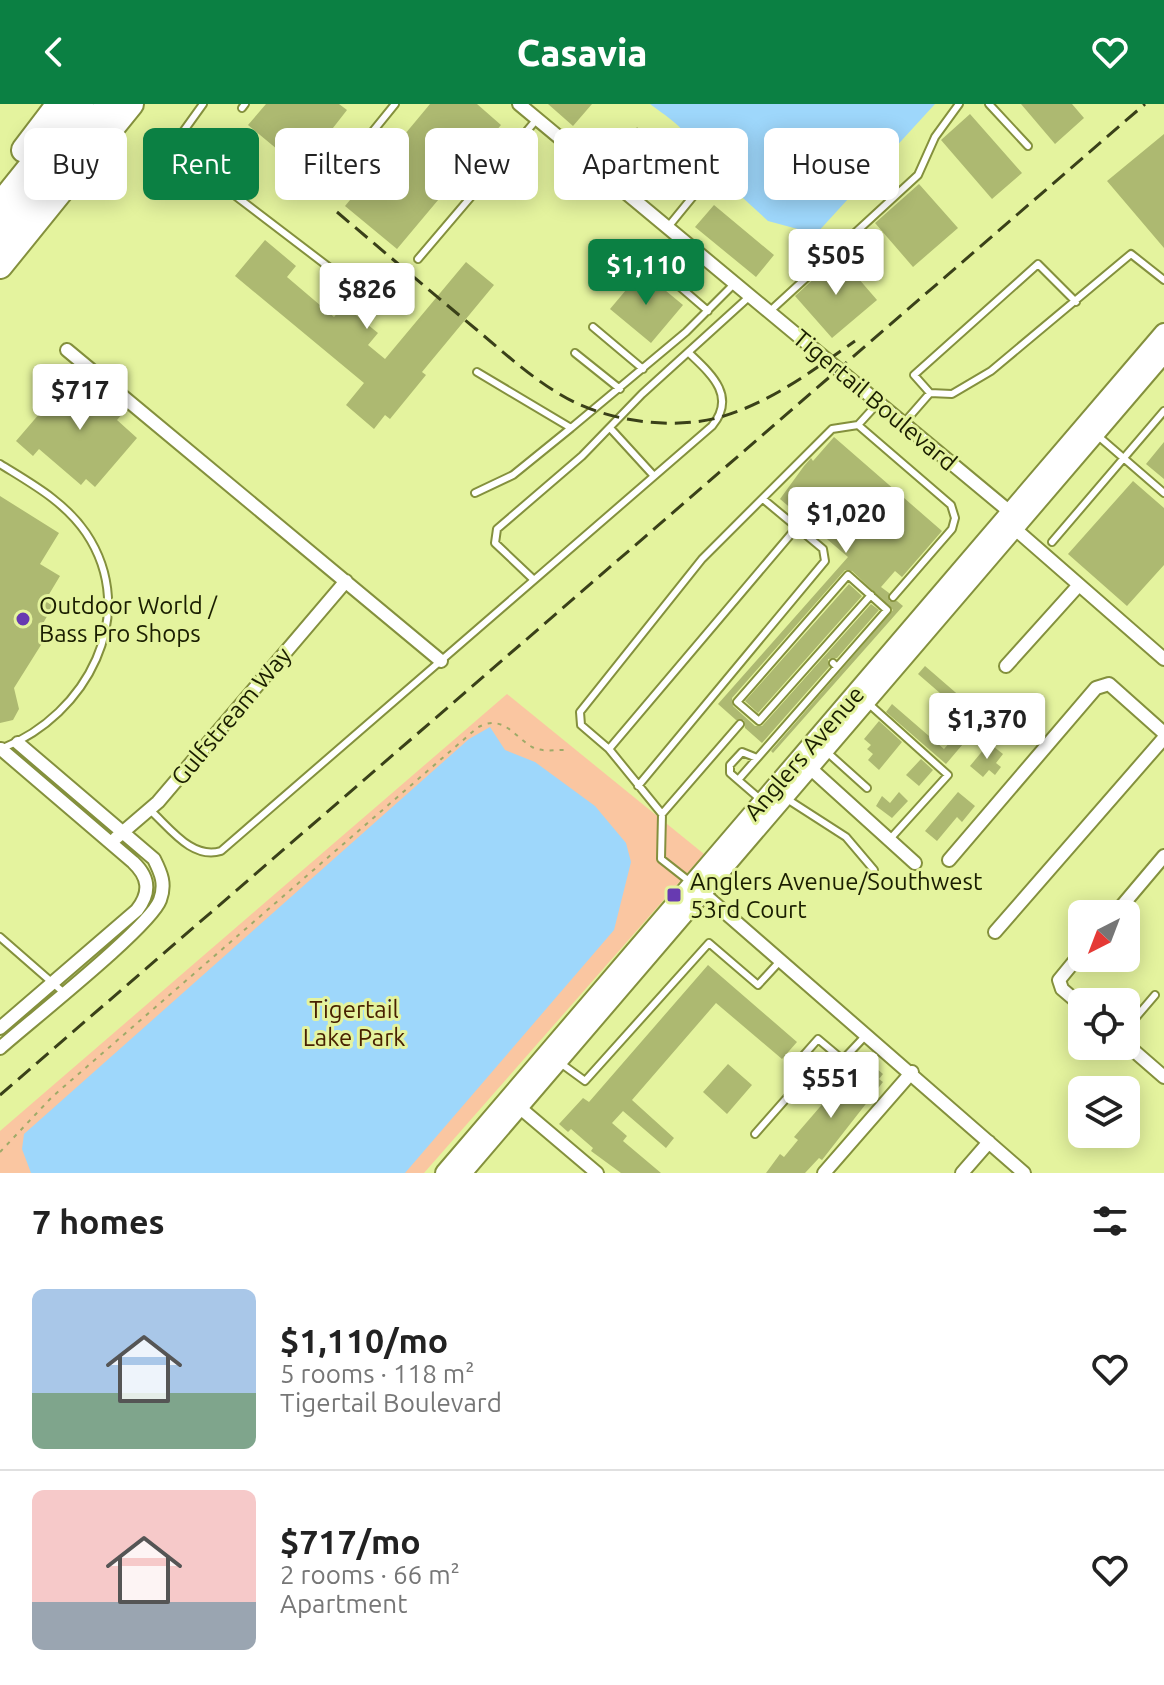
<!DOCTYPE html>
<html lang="en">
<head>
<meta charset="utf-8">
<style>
	body { margin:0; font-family:Ubuntu,sans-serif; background:#f6f6f6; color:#222; height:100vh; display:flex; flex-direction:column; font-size:30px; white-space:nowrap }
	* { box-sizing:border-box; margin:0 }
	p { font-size:26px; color:#767676 }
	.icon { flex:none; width:44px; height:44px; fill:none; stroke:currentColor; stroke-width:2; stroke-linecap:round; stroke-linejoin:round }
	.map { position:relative; height:1069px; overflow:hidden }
	.side { display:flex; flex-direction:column; background:#fff; flex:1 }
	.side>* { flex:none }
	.top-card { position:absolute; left:24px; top:24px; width:1116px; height:72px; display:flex; gap:16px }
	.needle { width:52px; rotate:222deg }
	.fabs { position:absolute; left:1068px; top:796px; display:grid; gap:16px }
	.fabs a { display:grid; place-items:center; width:72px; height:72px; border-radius:12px; background:#fff; box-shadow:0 4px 20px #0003; font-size:40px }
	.price { position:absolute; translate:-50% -68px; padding:0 18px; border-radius:8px; background:#fff; color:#222; font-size:26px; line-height:52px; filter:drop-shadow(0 2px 4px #0008) }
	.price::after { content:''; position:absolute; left:50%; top:48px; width:24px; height:18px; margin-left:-12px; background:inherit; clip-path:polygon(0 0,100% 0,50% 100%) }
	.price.selected { background:#0b8043; color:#fff }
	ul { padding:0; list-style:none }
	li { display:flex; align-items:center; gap:24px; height:200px; padding:0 32px }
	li+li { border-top:2px solid #e0e0e0 }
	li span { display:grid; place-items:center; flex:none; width:224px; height:160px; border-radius:12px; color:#555 }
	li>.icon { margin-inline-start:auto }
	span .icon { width:96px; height:96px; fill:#fffc; stroke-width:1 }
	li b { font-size:34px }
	h2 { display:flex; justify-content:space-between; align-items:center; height:96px; padding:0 32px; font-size:34px }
	.chip { padding:0 28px; border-radius:12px; background:#fff; box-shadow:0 4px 20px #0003; font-size:28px; line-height:72px }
	.chip.selected { background:#0b8043; color:#fff }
	header { display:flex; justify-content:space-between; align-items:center; height:104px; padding:0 32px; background:#0b8043; color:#fff; font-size:36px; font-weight:800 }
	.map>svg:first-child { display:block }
	.green { fill:#fac6a1 }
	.water { fill:#9ed7fb }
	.building { fill:#adb971 }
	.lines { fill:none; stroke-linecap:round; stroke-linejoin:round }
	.lane-casing { stroke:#84903d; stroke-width:10 }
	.street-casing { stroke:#84903d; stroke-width:16 }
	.secondary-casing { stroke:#84903d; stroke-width:22 }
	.highway-casing { stroke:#84903d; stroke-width:28 }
	.path { stroke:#9faa68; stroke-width:2; stroke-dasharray:4 6; stroke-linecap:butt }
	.lane { stroke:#fff; stroke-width:6 }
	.street { stroke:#fff; stroke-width:12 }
	.secondary { stroke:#fff; stroke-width:18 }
	.highway { stroke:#fff; stroke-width:24 }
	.rail { stroke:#3a4019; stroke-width:3; stroke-dasharray:16 8; stroke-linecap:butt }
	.poi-dot { fill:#673ab1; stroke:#e4f39e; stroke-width:3 }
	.labels { text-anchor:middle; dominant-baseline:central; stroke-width:6; stroke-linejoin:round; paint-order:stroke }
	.street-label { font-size:24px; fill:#1a1e00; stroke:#e4f39e }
	.poi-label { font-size:24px; fill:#1a1e00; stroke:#e4f39e; text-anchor:start }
	.park-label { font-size:24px; fill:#482100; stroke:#e4f39e }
</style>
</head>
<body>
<header><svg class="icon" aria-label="back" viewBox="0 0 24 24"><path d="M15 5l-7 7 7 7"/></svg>Casavia<svg class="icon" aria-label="heart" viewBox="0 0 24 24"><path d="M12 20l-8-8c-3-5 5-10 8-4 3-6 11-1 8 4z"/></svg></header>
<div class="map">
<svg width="1164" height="1069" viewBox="0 0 1164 1069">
	<rect width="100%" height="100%" fill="#e4f39e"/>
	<path class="green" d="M507,590L704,750L424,1069H0V1027Z"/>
	<path class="water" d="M650,0H935L816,130L768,117L696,51C690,26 670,15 650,0Z
		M490,623L505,646L535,658L595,702L626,739L631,758L614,826L405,1069H31L22,1045L24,1030L469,635Z"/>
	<path class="building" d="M266,0H339L347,6L301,65L248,21Z
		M430,0H477L501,21L397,145L345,102Z
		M548,0H592L573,22Z
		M1021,0H1072L1084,14L1055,40Z
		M970,10L1022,69L992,95L941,36Z
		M637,23L682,61L657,91L612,53Z
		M1164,30V144L1107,77Z
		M919,80L958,124L913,163L875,119Z
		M714,101L774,151L756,173L695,123Z
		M265,136L296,162L287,173L334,213L348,197L354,203L351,207L378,229L368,241L385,255L466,158L494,181L422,268L426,271L390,315L385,311L374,325L346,301L364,279L235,172Z
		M839,152L877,196L832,234L795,192Z
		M642,167L683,201L651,239L610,205Z
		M76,267L124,308L117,316L137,334L95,383L86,375L81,381L39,345L33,352L16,337Z
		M834,333L942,427L902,473L895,467L881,483L889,489V497H897L903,502L773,649L771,647L893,506L852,467L845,466L732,594L733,602L755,622H762L871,500L879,506L837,554L828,555L829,563L762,639L745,624L744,616H736L718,600L848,453L780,395L804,362L811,354L813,357Z
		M1164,338V375L1146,360Z
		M1133,377L1164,404V461L1127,502L1068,450Z
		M0,392L59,429L40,460L60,472L45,497L53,502L38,528L46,533L14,584L19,605L13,616L0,619Z
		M849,480L862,492L758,609L745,597Z
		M925,562L985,614L946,660L886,608L892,600L944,645L970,615L918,570Z
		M879,617L902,638L879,666L868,656L873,650L867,645L871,641L864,635Z
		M989,639L1003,650L996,659L1001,663L995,671L989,666L983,673L970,662Z
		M921,655L933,666L919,682L906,671Z
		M899,688L908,697L892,714L876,702L882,692L890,699Z
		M958,688L975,702L962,718L957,713L937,737L925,727Z
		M708,861L797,938L782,955L716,899L632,996L674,1034L666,1044L623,1007L612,1019L627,1032L623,1037L661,1069H621L591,1047L593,1044L571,1025L568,1028L559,1020L583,994L589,998Z
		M863,953L883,970L879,975L883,978L822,1056L819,1054L805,1069H766L780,1050L784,1053L798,1036L794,1033Z
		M728,960L752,981L727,1010L703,988Z"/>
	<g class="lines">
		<defs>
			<path id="lane" d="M203,0L180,32L182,51L368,193
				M989,0L1028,42
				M242,4L245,0
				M335,74L395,0
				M668,123L699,85
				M418,155L537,15
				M650,157L708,207
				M769,208L918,71L935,33L959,0
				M593,223L643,265
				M575,249L620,285
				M477,268L571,324L686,228L735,179
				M930,289L914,271L1038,160L1076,198
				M903,320L930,289L952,290L991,267L1131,150L1164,176
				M858,321L951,401L955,414L952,425L893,493
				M611,325L654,372
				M1098,332L1164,389
				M0,360C32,380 64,397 86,429C141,511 86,611 3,644
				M475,389L513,371L571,324
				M1052,438L1164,307
				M534,476L495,439L497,425L582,352L642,290L750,192
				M837,563L887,506L848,471L737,598L759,617L871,491
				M869,600L948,671L890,735
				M609,645L797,423
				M828,649L867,684
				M738,676L730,669V661L742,648L757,654
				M638,682L825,457L823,445L763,395
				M760,695L738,676L837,563L833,559
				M787,695L846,733L874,766L873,771
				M150,706C170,724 192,756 221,747L712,322C737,292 711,270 689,249
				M662,710L740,620
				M689,777L661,755L662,710L609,645L581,621L580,608L702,455L832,325L858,321L878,299
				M0,833L63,888
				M1126,925L1155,891
				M559,958L585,977L709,839L758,881L781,856
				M795,961L818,935L843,956
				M755,1030L792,988L808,993L867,930"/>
			<path id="street" d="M519,0L1010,408L1014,424L1164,555
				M67,246L441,557
				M1006,562L1078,482
				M810,664L915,759
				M116,734L158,698L346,477
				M949,756L1096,584L1109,580L1164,629
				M697,784L1024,1069
				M1115,810L1164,752
				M995,828L1164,634
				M1082,848L1059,876L1062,885L1082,902
				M0,924L137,806C151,788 149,773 133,758L1,645
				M1126,940L1164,973
				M0,944C29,918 150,823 160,796C166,780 161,769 154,755L18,639
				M519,1003L597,1069
				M824,1069L912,968
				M962,1069L989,1038"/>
			<path id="secondary" d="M445,1069L1164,229
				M462,1069L1164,249"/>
			<path id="highway" d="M24,46L59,0
				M0,101L81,0
				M0,132L109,0
				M0,162L131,0"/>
		</defs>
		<use href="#lane" class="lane-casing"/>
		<use href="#street" class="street-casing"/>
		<use href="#secondary" class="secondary-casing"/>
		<use href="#highway" class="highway-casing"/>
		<path class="path" d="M0,1048L52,993L477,624C502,609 514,632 532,643C542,648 553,646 564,646"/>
		<use href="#lane" class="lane"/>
		<use href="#street" class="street"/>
		<use href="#secondary" class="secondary"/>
		<use href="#highway" class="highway"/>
		<path class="rail" d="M337,108C383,147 430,187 477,226C508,252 538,280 574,298C615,318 674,325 717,314C769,300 812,267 855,237
			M0,991L1145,0"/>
	</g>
	<g class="poi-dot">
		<circle cx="23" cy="515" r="8"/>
		<rect x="666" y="783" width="16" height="16" rx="4"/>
	</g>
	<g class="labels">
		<g class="street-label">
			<text transform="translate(875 296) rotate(40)">Tigertail Boulevard</text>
			<text transform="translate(231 612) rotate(-50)">Gulfstream Way</text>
			<text transform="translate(804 649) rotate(-49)">Anglers Avenue</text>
		</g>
		<g class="poi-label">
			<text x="39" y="501">Outdoor World /<tspan x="39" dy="28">Bass Pro Shops</tspan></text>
			<text x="690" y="777">Anglers Avenue/Southwest<tspan x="690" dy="28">53rd Court</tspan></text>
		</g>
		<g class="park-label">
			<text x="354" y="905">Tigertail<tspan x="354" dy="28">Lake Park</tspan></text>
		</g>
	</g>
</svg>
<div class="fabs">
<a><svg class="needle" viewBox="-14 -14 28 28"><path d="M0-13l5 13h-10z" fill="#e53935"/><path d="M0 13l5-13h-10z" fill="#767676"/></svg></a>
<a><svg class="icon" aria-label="locate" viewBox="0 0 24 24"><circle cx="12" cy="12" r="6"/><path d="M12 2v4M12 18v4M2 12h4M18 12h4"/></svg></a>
<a><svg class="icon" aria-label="layers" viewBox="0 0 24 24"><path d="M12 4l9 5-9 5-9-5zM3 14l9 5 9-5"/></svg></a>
</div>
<b class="price" style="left:836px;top:193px">$505</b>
<b class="price selected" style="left:646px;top:203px">$1,110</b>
<b class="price" style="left:367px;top:227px">$826</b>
<b class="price" style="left:80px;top:328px">$717</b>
<b class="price" style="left:846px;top:451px">$1,020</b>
<b class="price" style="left:987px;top:657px">$1,370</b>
<b class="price" style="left:831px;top:1016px">$551</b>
<div class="top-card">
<a class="chip">Buy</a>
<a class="chip selected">Rent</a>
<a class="chip">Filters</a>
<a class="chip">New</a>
<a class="chip">Apartment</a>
<a class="chip">House</a>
</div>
</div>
<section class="side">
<h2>7 homes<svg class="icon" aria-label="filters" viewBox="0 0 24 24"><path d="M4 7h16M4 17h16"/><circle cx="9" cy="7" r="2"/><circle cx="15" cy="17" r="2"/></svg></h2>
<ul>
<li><span style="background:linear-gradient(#a9c7e8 65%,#7fa58c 0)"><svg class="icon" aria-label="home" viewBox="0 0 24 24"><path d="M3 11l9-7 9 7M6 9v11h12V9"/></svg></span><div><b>$1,110/mo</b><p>5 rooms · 118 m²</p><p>Tigertail Boulevard</p></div><svg class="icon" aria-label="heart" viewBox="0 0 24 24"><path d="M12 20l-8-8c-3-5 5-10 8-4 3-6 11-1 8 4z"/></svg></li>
<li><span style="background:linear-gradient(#f6c9c9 70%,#9aa5b1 0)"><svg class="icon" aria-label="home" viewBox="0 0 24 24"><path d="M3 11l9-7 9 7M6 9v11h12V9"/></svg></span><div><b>$717/mo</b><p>2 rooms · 66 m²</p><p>Apartment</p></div><svg class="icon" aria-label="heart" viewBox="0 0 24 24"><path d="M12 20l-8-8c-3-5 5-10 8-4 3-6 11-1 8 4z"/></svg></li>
</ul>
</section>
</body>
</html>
